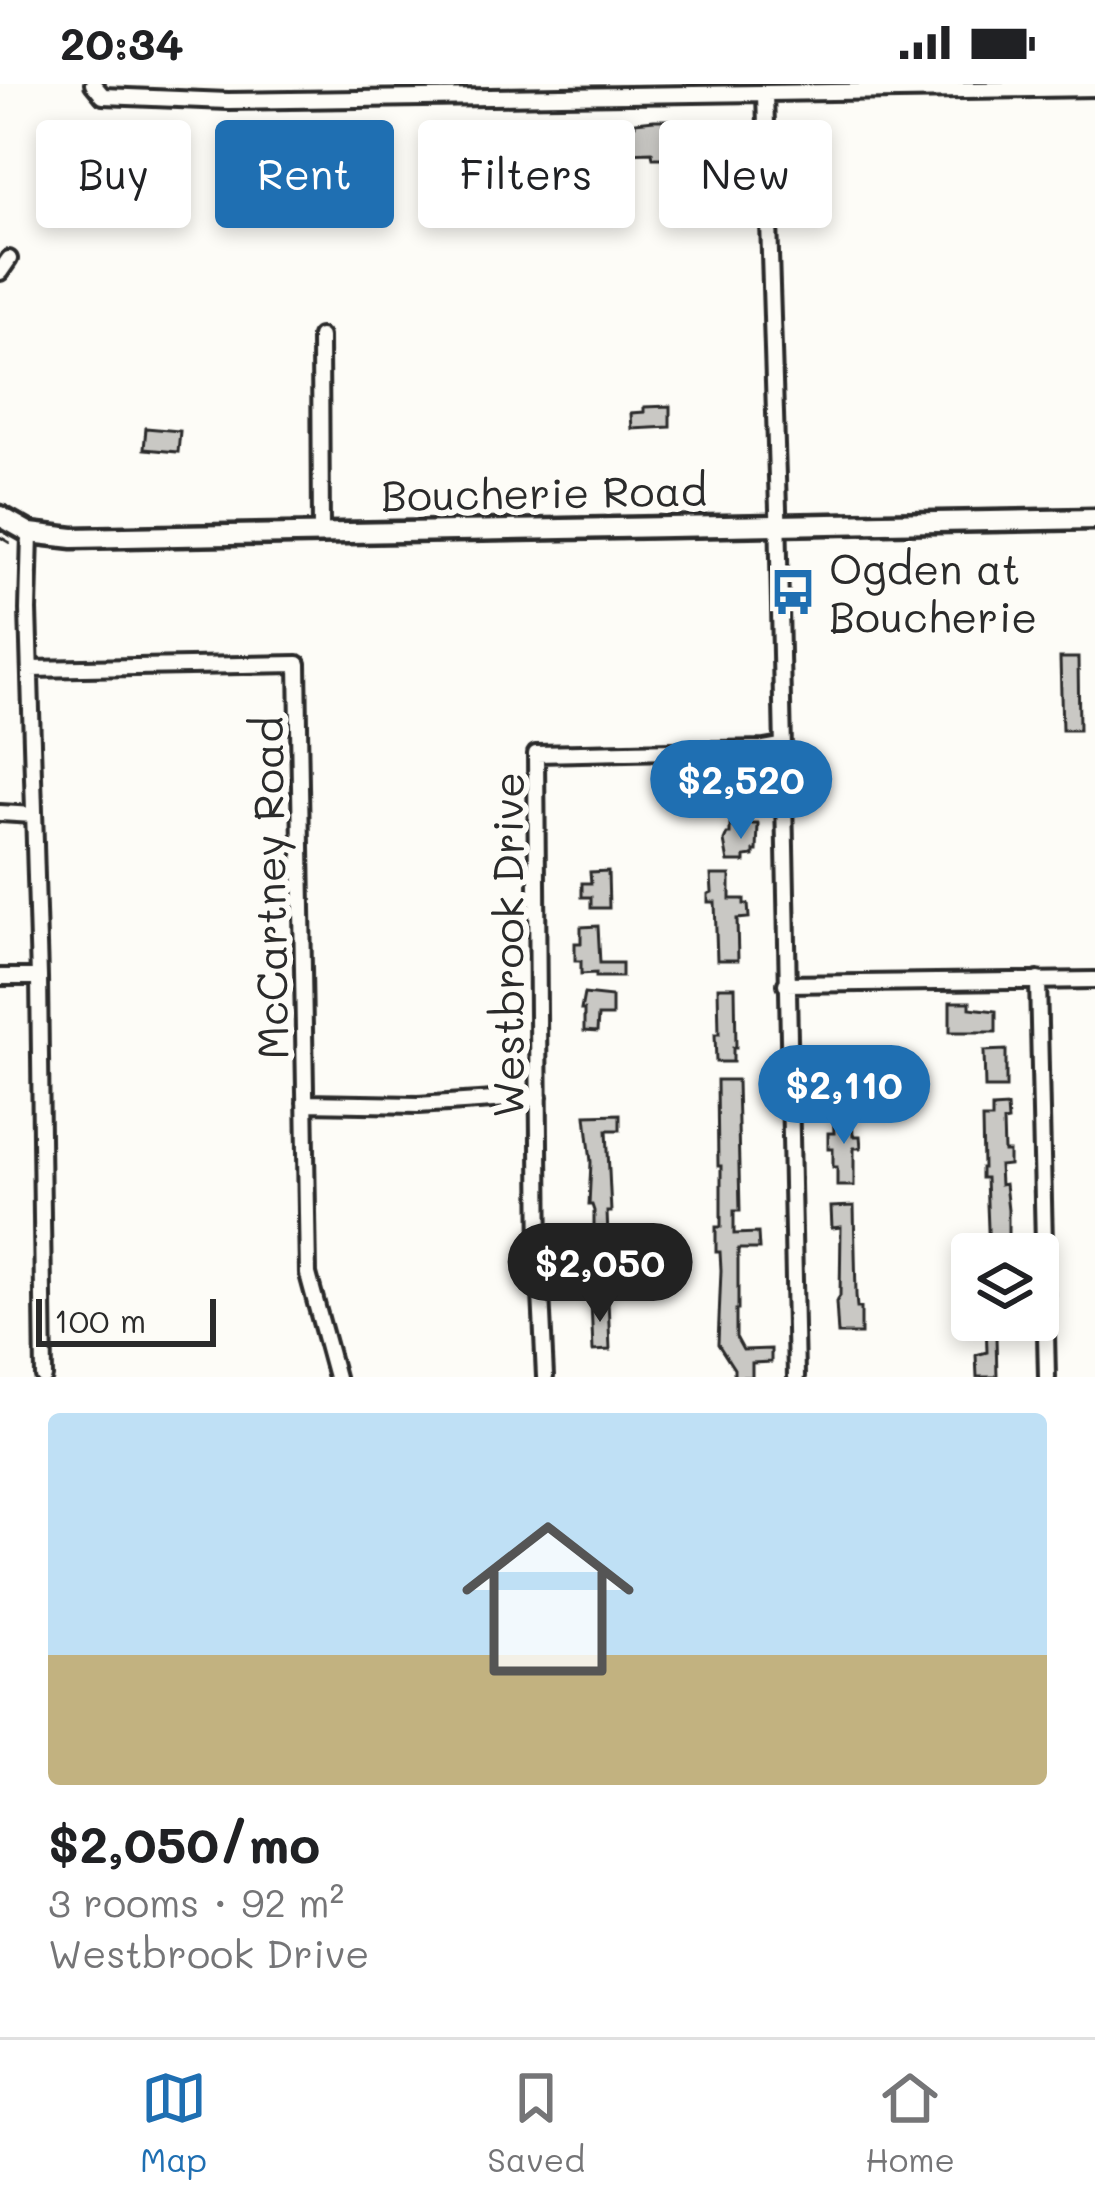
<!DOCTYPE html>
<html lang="en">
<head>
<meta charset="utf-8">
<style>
	body { margin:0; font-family:Mali,sans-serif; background:#f2f2f2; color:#202124; height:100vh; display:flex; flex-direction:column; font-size:45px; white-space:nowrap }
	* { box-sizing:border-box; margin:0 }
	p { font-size:39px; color:#757577 }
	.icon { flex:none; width:66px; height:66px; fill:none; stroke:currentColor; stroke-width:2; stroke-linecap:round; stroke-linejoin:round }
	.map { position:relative; height:1293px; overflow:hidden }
	.side { display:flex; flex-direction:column; background:#fff; flex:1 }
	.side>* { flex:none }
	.hud { position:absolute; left:36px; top:36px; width:1023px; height:108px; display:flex; gap:24px }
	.buttons { position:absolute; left:951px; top:1149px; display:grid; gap:24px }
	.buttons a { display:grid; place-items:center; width:108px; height:108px; border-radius:12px; background:#fff; box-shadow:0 6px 18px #0003; font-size:60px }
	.scale { position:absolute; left:36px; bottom:30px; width:180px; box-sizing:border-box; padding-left:12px; border:6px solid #2b2b2b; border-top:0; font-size:33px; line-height:42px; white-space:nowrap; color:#2b2b2b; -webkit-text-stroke:9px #fdfcf7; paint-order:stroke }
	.price { position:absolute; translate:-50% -102px; padding:0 27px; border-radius:42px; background:#1f6fb2; color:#fff; font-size:39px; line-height:78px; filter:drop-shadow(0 3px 6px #0008) }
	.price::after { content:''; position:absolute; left:50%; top:72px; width:36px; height:27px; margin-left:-18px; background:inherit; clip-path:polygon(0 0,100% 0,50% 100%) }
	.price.active { background:#222; color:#fff }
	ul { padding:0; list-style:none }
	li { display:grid; align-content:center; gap:24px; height:636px; padding:0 48px }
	li span { display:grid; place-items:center; height:372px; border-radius:12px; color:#555 }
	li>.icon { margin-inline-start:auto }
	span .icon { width:216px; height:216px; fill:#fffc; stroke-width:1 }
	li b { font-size:51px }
	.tag { padding:0 42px; border-radius:12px; background:#fff; box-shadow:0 6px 18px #0003; font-size:42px; line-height:108px }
	.tag.active { background:#1f6fb2; color:#fff }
	.status { display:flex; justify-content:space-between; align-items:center; height:84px; padding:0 60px; background:#fff; direction:ltr }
	.status svg { height:33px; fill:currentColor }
	.tab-bar { display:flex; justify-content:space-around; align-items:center; height:168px; border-top:3px solid #e0e0e0; background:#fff; font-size:33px; color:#757577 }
	.tab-bar a { display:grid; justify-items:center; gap:6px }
	.tab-bar .active { color:#1f6fb2 }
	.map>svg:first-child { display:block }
	.building { fill:#c9c8c4; stroke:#2b2b2b; stroke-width:3 }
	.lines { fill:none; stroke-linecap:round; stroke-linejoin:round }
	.street-casing { stroke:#2b2b2b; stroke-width:22 }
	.secondary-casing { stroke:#2b2b2b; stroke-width:27 }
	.path { stroke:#2b2b2b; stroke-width:3; stroke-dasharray:12 9; stroke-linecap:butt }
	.street { stroke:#fdfcf7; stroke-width:14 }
	.secondary { stroke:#fdfcf7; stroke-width:18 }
	.labels { text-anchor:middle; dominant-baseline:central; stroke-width:12; stroke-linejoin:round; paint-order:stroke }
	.street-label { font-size:42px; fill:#2b2b2b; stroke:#fdfcf7 }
	.poi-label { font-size:42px; fill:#2b2b2b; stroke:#fdfcf7; text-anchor:start }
</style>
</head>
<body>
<div class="status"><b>20:34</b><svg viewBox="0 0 49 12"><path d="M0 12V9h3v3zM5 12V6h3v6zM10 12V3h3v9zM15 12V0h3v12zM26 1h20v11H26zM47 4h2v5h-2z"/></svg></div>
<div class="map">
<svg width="1095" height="1293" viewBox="0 0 1095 1293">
	<rect width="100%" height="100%" fill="#fdfcf7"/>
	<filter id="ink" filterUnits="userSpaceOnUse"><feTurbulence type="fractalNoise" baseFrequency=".00833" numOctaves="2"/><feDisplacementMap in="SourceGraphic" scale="24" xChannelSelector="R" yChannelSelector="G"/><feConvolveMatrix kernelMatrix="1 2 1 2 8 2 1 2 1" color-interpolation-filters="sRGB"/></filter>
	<g filter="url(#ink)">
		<path class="building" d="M654,36H671V51L667,52L666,74H653L652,68L624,69V46H629V42L635,41V38Z
			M670,322V343L632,345L631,329L644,328V323Z
			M146,344L180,347L178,368L144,365Z
			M1060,574H1078L1079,646H1062Z
			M730,740H758L757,767H754V772L745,773V778H728L724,757L727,750H730Z
			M608,787L609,824H591V813H582V799H591L590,788Z
			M711,791H730V815H744V820H748L749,834L737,835L738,876H717L715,818H708V810L712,808Z
			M598,842L600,879H622V893H596V889L581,890V877H575V859H581V843Z
			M718,903H735L736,964H733V978H716L715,950H719Z
			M584,910L612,913V932H598L597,948L584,947V926H581Z
			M950,918H970V924L996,927V948H950Z
			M1006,966V1004H985L984,967Z
			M842,970H873V985H860L861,1005H833V989H842Z
			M717,996H737L740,1127H734V1150L758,1149L759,1165H738V1226H736V1253L743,1266L771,1265V1278L752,1279V1293H734V1285L718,1260L721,1186L720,1168H716V1143H721V1082H718Z
			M1007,1023L1008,1037L1003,1038L1004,1068H1009V1081L999,1082L1000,1101L1005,1100L1008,1126V1170H989L986,1094H981V1084H983L982,1035H992V1024Z
			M852,1025L853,1052H860L861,1064H854V1102H837V1083H833V1065H828V1049H834L833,1026Z
			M620,1030V1046H607L611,1128H607L608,1152H614L615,1177L624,1178V1191L604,1194V1181H598V1175H591L590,1163H586V1153H594V1127L592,1121H589L591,1078L586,1031Z
			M854,1122L856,1211L857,1224H861V1250H838L836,1218L840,1212L841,1143L832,1144L831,1123Z
			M608,1215L610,1266L593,1267L591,1216Z
			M986,1236L1009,1237V1252H996L997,1293H977L976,1271L987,1268Z"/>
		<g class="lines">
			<defs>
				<path id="street" d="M93,0L103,12L228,17L1095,4
					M765,10L778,425L796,1293
					M0,188L9,175
					M320,253L321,448
					M30,449L28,526L39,893L44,1293
					M30,585L298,580L308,1190L336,1293
					M0,729L34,731
					M0,893H39
					M1038,896L1047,1293
					M786,900L1095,896
					M305,1019L418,1021L539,1013
					M545,1293L540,1188L536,670L764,665L781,662"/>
				<path id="secondary" d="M0,432L30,449L73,454L1095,435"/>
			</defs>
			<use href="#street" class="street-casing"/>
			<use href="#secondary" class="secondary-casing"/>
			<path class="path" d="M0,453L17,463"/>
			<use href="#street" class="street"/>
			<use href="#secondary" class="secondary"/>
		</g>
	</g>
	<defs>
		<symbol id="bus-bare" viewBox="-9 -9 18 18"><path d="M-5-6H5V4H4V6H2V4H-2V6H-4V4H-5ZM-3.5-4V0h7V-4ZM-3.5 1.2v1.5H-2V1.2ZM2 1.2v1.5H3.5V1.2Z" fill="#1f6fb2" stroke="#fdfcf7" stroke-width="2.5" paint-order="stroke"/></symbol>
	</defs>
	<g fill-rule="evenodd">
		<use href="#bus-bare" x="760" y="475" width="66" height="66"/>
	</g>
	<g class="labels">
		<g class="street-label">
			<text transform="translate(544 408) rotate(-1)">Boucherie Road</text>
			<text transform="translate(269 804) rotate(-91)">McCartney Road</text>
			<text transform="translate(507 861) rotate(-90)">Westbrook Drive</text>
		</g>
		<g class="poi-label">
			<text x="829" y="484">Ogden at<tspan x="829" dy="48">Boucherie</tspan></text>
		</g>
	</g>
</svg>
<div class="buttons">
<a><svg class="icon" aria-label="layers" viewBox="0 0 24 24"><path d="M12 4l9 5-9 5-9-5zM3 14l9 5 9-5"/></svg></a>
</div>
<div class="scale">100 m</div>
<b class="price" style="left:741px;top:758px">$2,520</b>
<b class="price" style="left:844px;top:1063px">$2,110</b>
<b class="price active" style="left:600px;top:1241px">$2,050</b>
<div class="hud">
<a class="tag">Buy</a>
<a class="tag active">Rent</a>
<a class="tag">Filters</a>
<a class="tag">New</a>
</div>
</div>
<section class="side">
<ul>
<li><span style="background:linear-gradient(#bfe0f5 65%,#c2b280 0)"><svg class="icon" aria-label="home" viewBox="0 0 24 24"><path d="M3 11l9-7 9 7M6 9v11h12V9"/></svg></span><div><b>$2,050/mo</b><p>3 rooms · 92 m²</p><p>Westbrook Drive</p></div></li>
</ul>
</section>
<nav class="tab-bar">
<a class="active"><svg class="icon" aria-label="map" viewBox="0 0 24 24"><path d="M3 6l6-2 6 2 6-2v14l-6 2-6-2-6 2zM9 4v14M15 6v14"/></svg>Map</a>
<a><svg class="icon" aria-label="saved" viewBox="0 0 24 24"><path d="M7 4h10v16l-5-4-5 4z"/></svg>Saved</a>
<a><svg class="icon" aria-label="home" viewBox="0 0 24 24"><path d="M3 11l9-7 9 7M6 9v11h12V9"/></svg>Home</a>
</nav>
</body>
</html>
